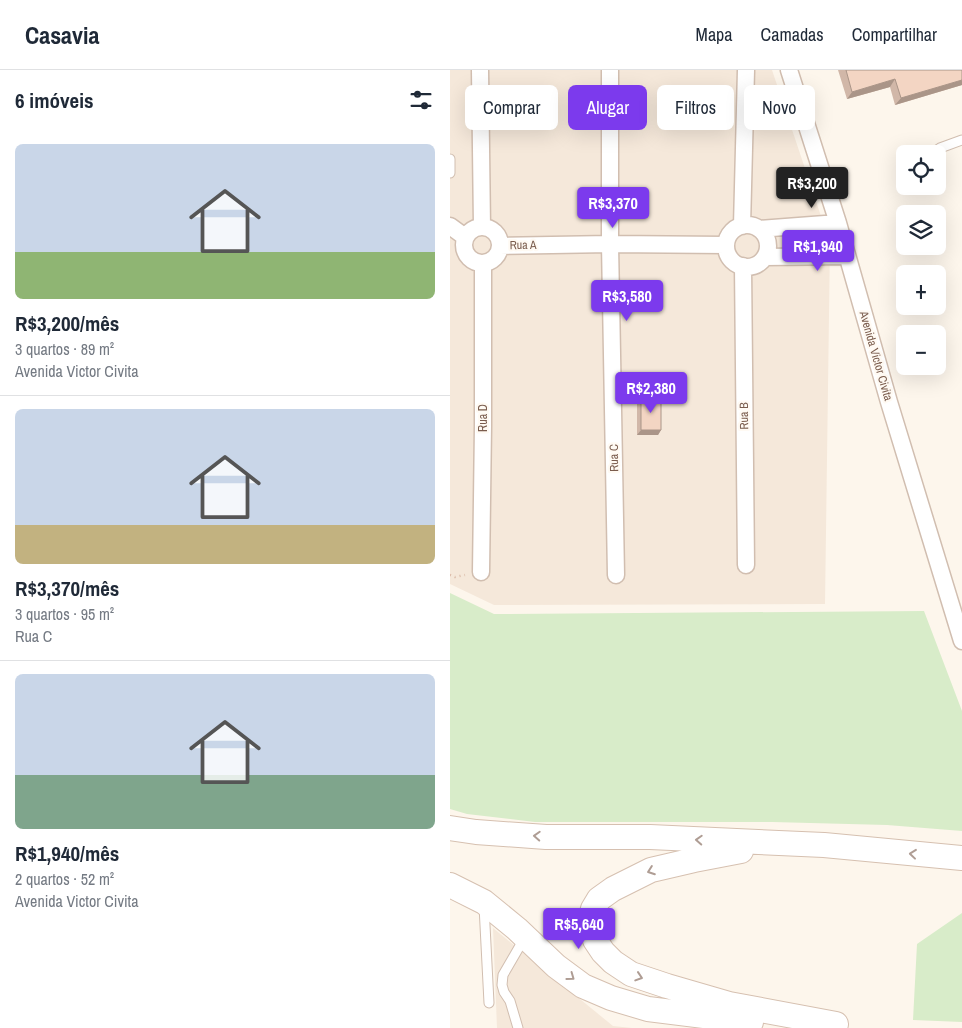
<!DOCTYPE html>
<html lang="pt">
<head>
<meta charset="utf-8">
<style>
	body { margin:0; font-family:"Archivo Narrow",sans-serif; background:#f2f2f3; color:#1f2937; height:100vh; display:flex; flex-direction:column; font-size:19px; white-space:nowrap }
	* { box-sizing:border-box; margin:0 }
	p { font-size:16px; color:#747a83 }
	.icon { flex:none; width:28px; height:28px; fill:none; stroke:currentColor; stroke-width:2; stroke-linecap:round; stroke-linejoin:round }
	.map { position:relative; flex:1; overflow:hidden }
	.details { display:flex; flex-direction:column; background:#fff; width:450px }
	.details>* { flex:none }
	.hud { position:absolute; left:15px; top:15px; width:421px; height:45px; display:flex; gap:10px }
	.tools { position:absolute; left:446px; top:75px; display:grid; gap:10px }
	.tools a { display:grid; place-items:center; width:50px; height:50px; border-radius:8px; background:#fff; box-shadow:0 5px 20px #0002; font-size:25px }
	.price { position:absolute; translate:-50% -42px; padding:0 11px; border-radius:5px; background:#7c3aed; color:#fff; font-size:16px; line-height:32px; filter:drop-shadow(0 1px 2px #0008) }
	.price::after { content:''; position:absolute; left:50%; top:30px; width:15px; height:11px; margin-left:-8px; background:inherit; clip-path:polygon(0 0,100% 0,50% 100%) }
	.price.active { background:#222; color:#fff }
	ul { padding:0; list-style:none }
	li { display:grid; align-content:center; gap:10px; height:265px; padding:0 15px }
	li+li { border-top:1px solid #e0e1e3 }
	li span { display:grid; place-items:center; height:155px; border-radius:8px; color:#555 }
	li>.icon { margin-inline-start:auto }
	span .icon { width:90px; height:90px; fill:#fffc; stroke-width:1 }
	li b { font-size:21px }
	h2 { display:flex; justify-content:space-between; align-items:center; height:60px; padding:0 15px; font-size:21px }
	.pill { padding:0 18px; border-radius:8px; background:#fff; box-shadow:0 5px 20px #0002; font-size:18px; line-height:45px }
	.pill.active { background:#7c3aed; color:#fff }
	header { display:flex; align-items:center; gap:30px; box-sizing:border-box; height:70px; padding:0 25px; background:#fff; border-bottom:1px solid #e0e1e3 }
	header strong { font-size:24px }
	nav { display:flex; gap:28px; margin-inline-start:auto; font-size:18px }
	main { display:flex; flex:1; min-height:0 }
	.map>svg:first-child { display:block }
	.residential { fill:#f5e8da }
	.green { fill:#d8ecc9 }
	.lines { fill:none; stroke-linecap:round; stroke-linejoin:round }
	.service-casing { stroke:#d1beb0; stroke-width:11 }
	.minor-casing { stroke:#d1beb0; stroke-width:19 }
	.secondary-casing { stroke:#d6c0b0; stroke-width:26 }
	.path { stroke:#d9b8a5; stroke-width:2.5; stroke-dasharray:1 4; stroke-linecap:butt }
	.service { stroke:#fff; stroke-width:9 }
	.minor { stroke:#fff; stroke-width:16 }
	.secondary { stroke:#fff; stroke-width:24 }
	.wall { fill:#d1b7a8 }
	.shaded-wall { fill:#aa9588 }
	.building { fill:#f3d5c3; stroke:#aa9588 }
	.oneway { stroke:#af9d94 }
	.labels { text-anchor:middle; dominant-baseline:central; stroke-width:4.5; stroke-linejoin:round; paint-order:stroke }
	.street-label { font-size:12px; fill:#7a5c4d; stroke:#fffaf3 }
</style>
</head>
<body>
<header>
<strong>Casavia</strong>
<nav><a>Mapa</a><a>Camadas</a><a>Compartilhar</a></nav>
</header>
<main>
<section class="details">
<h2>6 imóveis<svg class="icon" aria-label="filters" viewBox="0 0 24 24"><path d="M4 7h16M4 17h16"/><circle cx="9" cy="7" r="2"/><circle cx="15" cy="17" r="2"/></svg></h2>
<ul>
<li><span style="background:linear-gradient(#c9d6e8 70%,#8fb573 0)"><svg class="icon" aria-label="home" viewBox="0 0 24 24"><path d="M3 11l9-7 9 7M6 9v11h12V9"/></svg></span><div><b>R$3,200/mês</b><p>3 quartos · 89 m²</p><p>Avenida Victor Civita</p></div></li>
<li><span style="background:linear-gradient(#c9d6e8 75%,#c2b280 0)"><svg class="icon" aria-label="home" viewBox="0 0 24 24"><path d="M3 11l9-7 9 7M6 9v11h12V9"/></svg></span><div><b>R$3,370/mês</b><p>3 quartos · 95 m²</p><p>Rua C</p></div></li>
<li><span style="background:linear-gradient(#c9d6e8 65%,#7fa58c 0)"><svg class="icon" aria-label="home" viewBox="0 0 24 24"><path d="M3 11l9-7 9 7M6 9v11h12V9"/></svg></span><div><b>R$1,940/mês</b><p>2 quartos · 52 m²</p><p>Avenida Victor Civita</p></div></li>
</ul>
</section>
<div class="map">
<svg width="512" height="958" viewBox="0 0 512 958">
	<rect width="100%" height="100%" fill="#fdf6ec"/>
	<path class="residential" d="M0,0H322L380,173L375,534L44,535L0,514Z
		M43,858L163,956L182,958H47Z"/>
	<path class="green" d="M0,523L44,544L474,541L512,641V761L437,755L322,752H85L17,744L0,739Z
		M512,843V952L463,950L467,874Z"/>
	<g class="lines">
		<defs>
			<path id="service" d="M481,84L490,78L512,70
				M0,89V103
				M34,836L39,933
				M68,958L60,931L54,922L52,915L53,905L75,867"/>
			<path id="minor" d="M30,0L32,157
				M160,0V174L166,505
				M339,0L388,153L439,332L512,571
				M276 176a21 21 0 1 1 42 0a21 21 0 1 1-42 0Z
				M0,156L15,167
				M292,156L296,0
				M14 175a18 18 0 1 1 36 0a18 18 0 1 1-36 0Z
				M309,159L388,153
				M50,176L160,174L276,175
				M315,187L397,186
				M293,196L296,495
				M31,502L33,356V194"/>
			<path id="secondary" d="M0,758L26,762L96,767H200L374,775L512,788
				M291,781L244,790L201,800L163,819L149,829L143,839L140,850L145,870L153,882L163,892L181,904L217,916L279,934L386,954
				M0,815L34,832L67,859L106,896L133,916L161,928L198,939L301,952"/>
		</defs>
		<use href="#service" class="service-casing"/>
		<use href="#minor" class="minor-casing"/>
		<use href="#secondary" class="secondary-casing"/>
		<path class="path" d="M0,505L5,507L15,505"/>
		<use href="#service" class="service"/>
		<use href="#minor" class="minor"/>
		<use href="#secondary" class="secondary"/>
	</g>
	<path class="wall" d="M388,0H512V15L445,35L440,17L397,29Z
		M191,328L211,360L208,365H187V333Z"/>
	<path class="shaded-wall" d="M445,9L440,17L397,29L402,22Z
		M512,10V15L445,35L451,28Z
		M191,360H211L208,365H187Z"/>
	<path class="building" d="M396,0H512V10L451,28L445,9L402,22Z
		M191,328H211V360H191Z"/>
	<defs><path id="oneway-chevron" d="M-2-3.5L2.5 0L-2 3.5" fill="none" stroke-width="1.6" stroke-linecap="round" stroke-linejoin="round" transform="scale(1.25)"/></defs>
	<g class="oneway">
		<use href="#oneway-chevron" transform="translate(87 766) rotate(-177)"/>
		<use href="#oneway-chevron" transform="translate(249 770) rotate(-177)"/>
		<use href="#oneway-chevron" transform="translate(463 784) rotate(-174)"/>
		<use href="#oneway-chevron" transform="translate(201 801) rotate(160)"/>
		<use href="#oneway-chevron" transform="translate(121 907) rotate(36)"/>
		<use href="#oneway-chevron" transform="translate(189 907) rotate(18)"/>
	</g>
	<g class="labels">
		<g class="street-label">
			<text transform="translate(73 175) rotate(-1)">Rua A</text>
			<text transform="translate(426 286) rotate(74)">Avenida Victor Civita</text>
			<text transform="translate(294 346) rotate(-91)">Rua B</text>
			<text transform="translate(33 348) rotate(-90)">Rua D</text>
			<text transform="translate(164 388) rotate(-91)">Rua C</text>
		</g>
	</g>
</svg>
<div class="tools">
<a><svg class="icon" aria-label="locate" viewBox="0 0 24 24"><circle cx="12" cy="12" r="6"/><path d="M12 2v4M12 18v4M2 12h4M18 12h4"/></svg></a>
<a><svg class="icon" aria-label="layers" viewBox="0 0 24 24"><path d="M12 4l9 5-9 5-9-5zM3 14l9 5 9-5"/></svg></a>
<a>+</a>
<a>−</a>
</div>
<b class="price active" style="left:362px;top:139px">R$3,200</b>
<b class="price" style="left:163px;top:159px">R$3,370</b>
<b class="price" style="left:368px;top:202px">R$1,940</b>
<b class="price" style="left:177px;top:252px">R$3,580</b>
<b class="price" style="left:201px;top:344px">R$2,380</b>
<b class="price" style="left:129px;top:880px">R$5,640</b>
<div class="hud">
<a class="pill">Comprar</a>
<a class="pill active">Alugar</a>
<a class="pill">Filtros</a>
<a class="pill">Novo</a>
</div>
</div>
</main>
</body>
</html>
